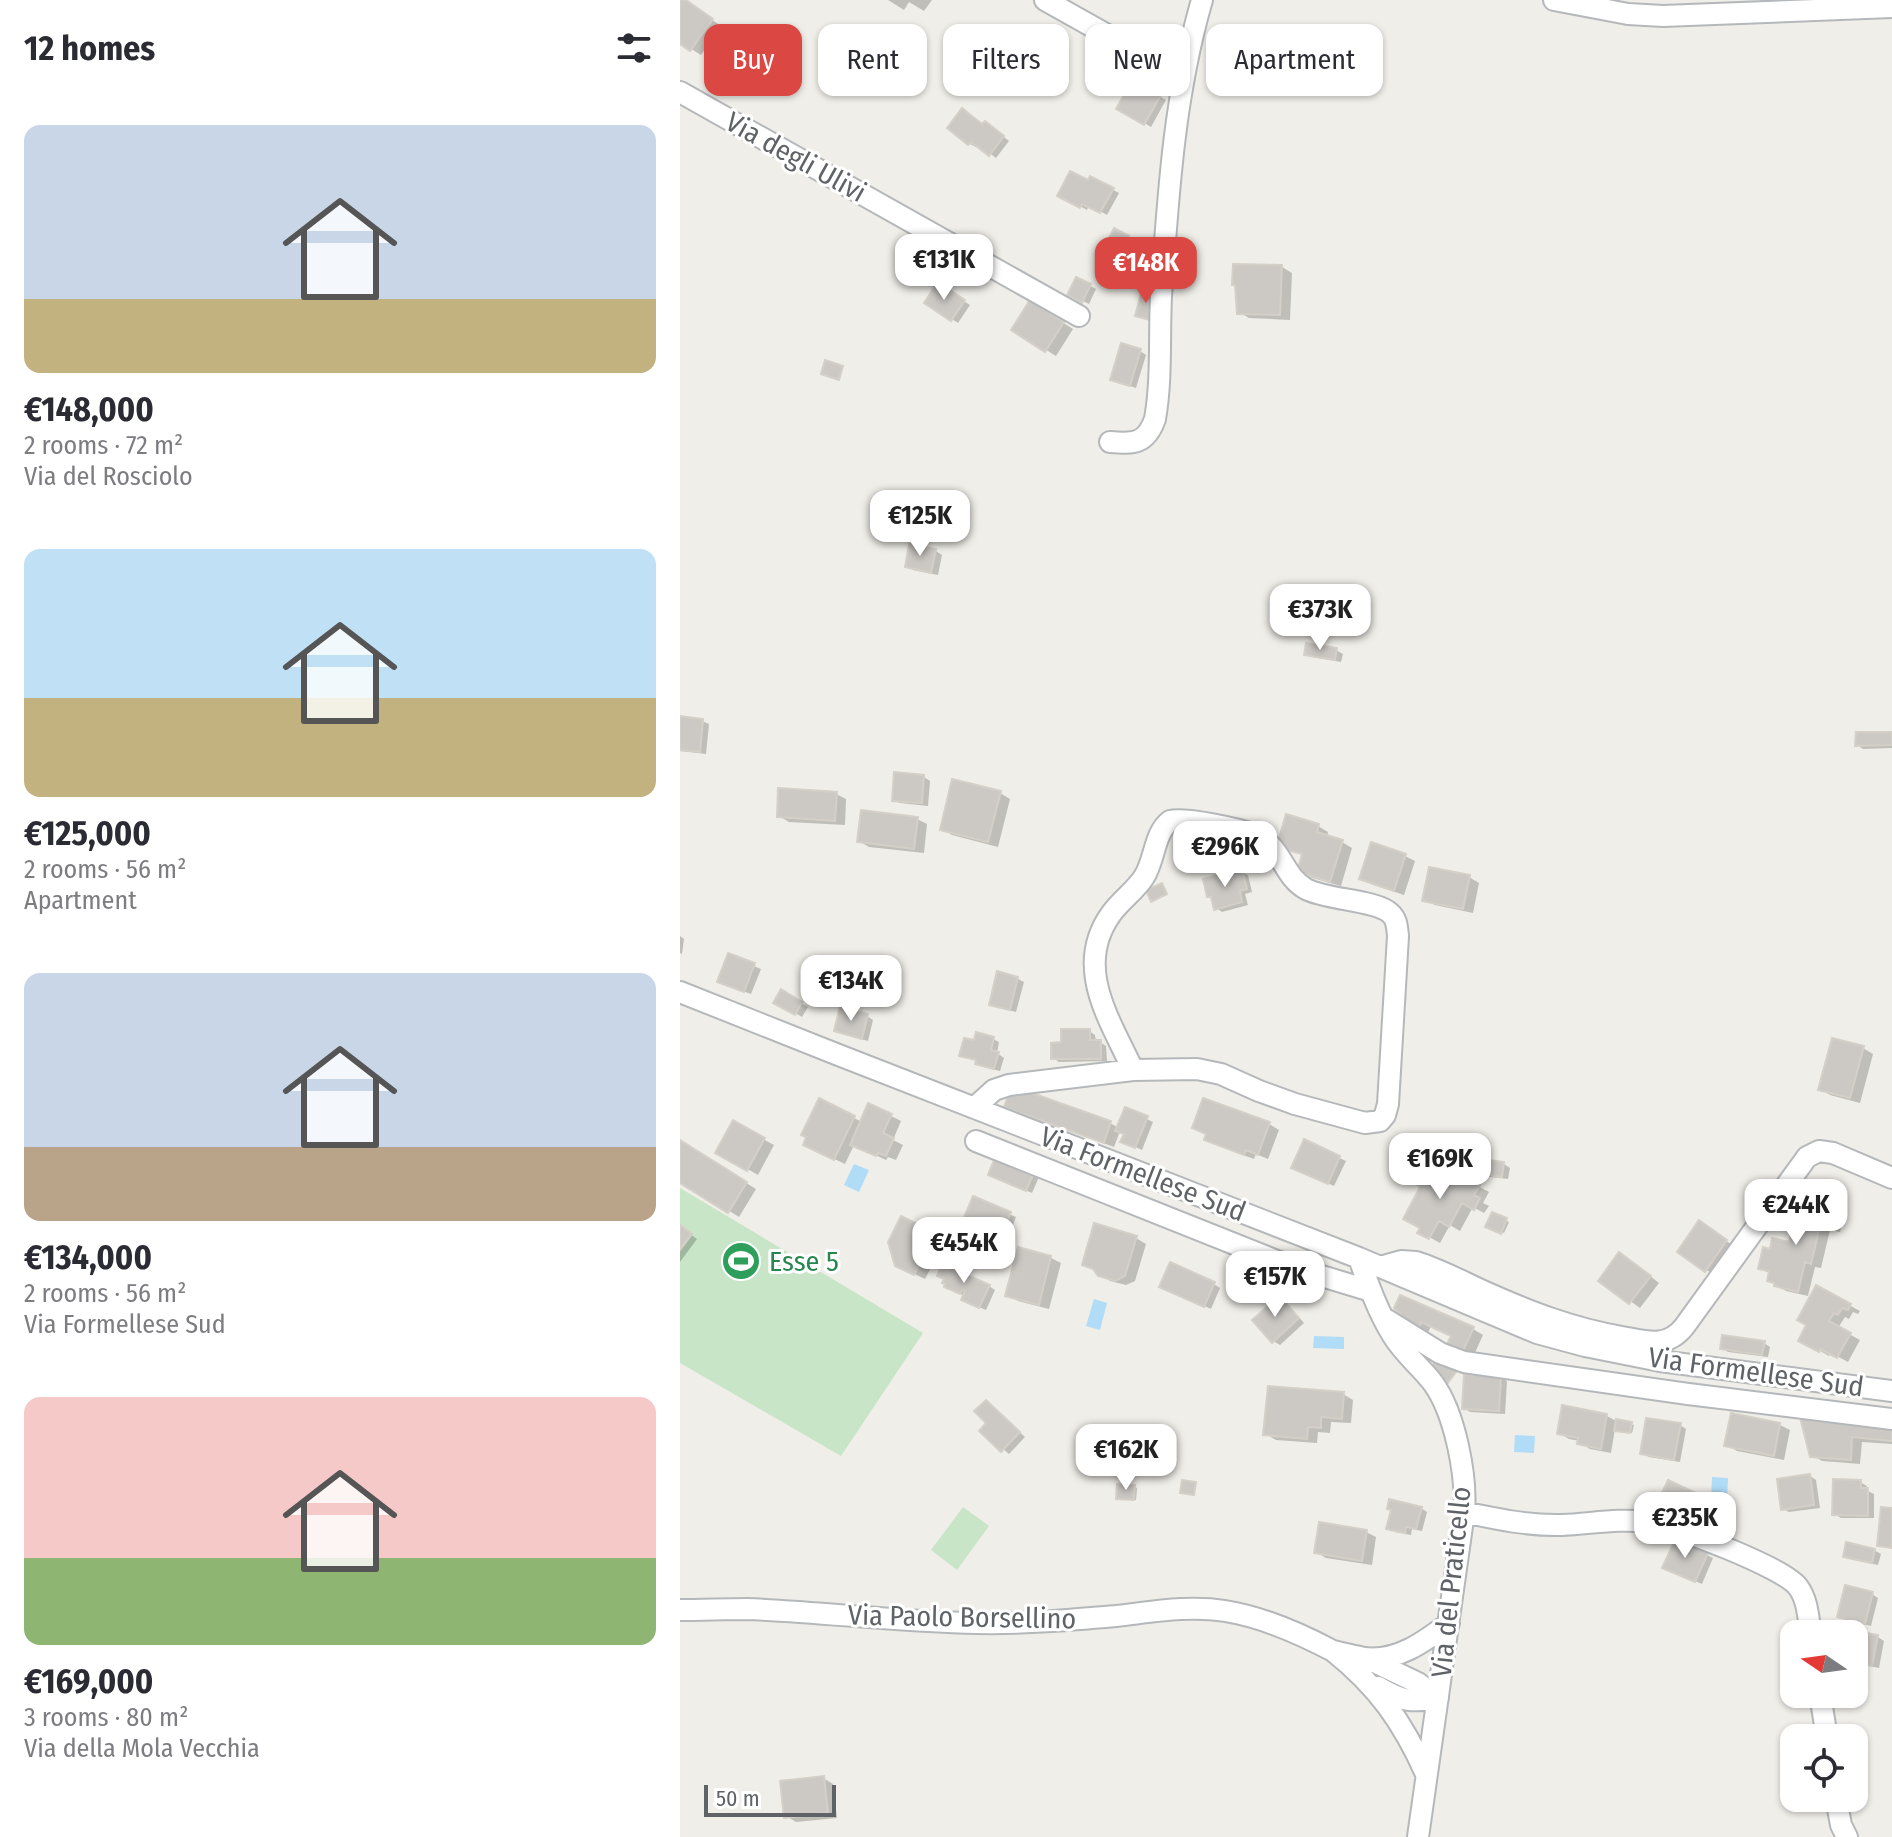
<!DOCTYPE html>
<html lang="en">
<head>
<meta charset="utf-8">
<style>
	body { margin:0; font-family:"Fira Sans Condensed",sans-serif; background:#f7f7f7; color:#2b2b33; height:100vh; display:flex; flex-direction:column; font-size:30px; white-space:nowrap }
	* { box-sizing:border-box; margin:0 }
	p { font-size:26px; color:#7c7c81 }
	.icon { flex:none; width:44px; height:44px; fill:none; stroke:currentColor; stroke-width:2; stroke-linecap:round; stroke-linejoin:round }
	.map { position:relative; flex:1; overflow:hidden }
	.sheet { display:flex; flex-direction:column; background:#fff; width:680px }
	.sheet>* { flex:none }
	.banner { position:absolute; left:24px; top:24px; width:760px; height:72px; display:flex; gap:16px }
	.needle { width:52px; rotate:283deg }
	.controls { position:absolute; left:1100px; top:1620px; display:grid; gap:16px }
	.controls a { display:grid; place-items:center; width:88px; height:88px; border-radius:16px; background:#fff; box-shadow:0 2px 6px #0004; font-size:40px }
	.scale { position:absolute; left:24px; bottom:20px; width:132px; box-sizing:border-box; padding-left:8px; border:4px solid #5f6367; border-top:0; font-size:22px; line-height:28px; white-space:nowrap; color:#5f6367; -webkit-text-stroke:6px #fff; paint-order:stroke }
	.price { position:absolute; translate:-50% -68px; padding:0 18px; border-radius:16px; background:#fff; color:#222; font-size:26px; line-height:52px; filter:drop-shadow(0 2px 4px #0008) }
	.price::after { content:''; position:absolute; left:50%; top:48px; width:24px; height:18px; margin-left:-12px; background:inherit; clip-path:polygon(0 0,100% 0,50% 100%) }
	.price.on { background:#db4843; color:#fff }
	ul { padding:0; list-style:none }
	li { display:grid; align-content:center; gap:16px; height:424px; padding:0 24px }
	li span { display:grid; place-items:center; height:248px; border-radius:16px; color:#555 }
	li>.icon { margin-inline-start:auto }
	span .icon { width:144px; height:144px; fill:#fffc; stroke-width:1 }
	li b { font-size:34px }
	h2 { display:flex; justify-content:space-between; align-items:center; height:96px; padding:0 24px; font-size:34px }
	.chip { padding:0 28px; border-radius:16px; background:#fff; box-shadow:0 2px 6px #0004; font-size:28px; line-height:72px }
	.chip.on { background:#db4843; color:#fff }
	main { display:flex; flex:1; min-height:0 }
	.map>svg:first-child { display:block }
	.green { fill:#c9e5c7 }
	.water { fill:#b0dcf8 }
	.shadow { fill:#0003 }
	.building { fill:#ccc9c5; stroke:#d4cfc7; stroke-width:2 }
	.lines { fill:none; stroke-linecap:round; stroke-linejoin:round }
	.minor-casing { stroke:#b5b8bb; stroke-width:24 }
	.minor { stroke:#fff; stroke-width:20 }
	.labels { text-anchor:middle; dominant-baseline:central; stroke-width:6; stroke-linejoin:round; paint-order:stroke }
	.street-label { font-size:28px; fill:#5f6367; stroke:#fff }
	.leisure-label { font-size:28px; fill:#27864d; stroke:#fff; text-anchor:start }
</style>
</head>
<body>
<main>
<section class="sheet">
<h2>12 homes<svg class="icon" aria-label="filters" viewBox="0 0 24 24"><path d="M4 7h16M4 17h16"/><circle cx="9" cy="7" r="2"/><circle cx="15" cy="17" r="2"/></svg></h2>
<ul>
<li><span style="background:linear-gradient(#c9d6e8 70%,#c2b280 0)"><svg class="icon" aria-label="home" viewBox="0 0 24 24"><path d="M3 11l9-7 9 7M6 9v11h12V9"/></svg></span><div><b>€148,000</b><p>2 rooms · 72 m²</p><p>Via del Rosciolo</p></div></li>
<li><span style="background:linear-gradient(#bfe0f5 60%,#c2b280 0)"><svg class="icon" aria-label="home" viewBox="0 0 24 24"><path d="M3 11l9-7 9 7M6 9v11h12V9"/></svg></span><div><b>€125,000</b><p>2 rooms · 56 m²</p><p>Apartment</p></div></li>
<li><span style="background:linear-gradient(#c9d6e8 70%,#b9a48a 0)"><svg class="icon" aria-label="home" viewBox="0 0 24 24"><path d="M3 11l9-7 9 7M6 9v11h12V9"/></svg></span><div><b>€134,000</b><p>2 rooms · 56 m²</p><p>Via Formellese Sud</p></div></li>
<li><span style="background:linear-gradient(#f6c9c9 65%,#8fb573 0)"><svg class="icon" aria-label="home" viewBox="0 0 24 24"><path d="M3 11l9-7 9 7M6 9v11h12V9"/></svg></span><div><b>€169,000</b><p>3 rooms · 80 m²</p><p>Via della Mola Vecchia</p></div></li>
</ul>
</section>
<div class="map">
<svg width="1212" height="1837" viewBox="0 0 1212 1837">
	<rect width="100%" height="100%" fill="#f0eee8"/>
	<path class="green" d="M0,1188L243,1333L161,1456L0,1363Z
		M283,1507L309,1526L277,1570L251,1550Z"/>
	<path class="water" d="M174,1164L189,1170L179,1192L164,1185Z
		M414,1299L427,1303L420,1330L406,1326Z
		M634,1336L664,1337V1349L633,1348Z
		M835,1435L855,1436L854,1453L834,1452Z
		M1032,1477L1048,1478L1047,1502L1031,1501Z"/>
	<path class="shadow" d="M3,0L41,26L21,55L0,42V4Z
		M208,0H252L244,11L229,2L224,10Z
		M76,47L110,71L103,81L97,77L89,88L83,84Z
		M454,82L486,100L471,127L439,108Z
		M303,126L311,127L329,141L316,158L298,144L296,147L290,144L269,128Z
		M411,178L439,193L427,215L409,205L407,210L380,195L409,183Z
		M602,267L612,273L610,320L569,318L559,312Z
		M397,279L416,289L409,304L389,294Z
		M259,285L290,305L278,323L247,303Z
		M350,302L393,329L376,356L333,329Z
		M460,351L466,355L456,388L438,382Z
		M256,551L262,555L258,575L233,570L227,566Z
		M656,650L663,654L661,662L633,657L626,654Z
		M0,718L22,721L29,724L26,754L0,751Z
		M1212,734V748L1183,749L1177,745Z
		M244,777L250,781L248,806L220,803L214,800Z
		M320,793L330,799L318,847L272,835L262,829Z
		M156,794L166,799L165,825L109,822L99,816Z
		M237,819L247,824L244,853L189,847L179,841Z
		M638,826L648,832L647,837L662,842L672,848L661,886L629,877L619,871L624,856L605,847Z
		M725,856L735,861L724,895L691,884L681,878Z
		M561,872L568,875L572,892L565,894L568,905L542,912L536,908L534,899L529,896Z
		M789,877L799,883L793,913L755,905L745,900Z
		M0,936L4,939L2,954L0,953Z
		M49,956L81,969L71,994L46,985Z
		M338,979L344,982L336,1012L317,1007L311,1004Z
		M101,992L128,1007L122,1017L96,1002Z
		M187,1016L193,1020L188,1041L162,1034L156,1030Z
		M409,1031L415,1035L416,1042H420L426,1046L427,1061L379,1062L373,1058L383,1044Z
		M313,1039L319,1042L317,1053L324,1058L320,1071L303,1067L297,1063V1061L282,1055L296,1043Z
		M1183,1048L1193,1054L1180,1103L1150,1095L1140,1089Z
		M327,1106L430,1123L439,1128L446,1109L473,1122L462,1150L449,1144L446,1134L440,1131L434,1147L337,1112Z
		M211,1116L221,1121L213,1140L223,1145L216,1160L208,1157L206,1160L174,1145L165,1164L135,1150L174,1118L182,1122Z
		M54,1123L94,1145L78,1175L38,1152Z
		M589,1124L599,1130L588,1159L576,1154L574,1159L537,1145Z
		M625,1142L666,1161L654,1186L620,1171Z
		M0,1144L11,1149L76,1189L59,1217L0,1180Z
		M317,1158L359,1177L352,1193L316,1178Z
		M824,1164L830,1168L828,1179L793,1175L787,1171Z
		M778,1175L809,1192L803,1203L809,1206L804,1213L793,1207L780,1231L770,1225L760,1243L740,1232Z
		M294,1199L336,1217L328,1238L292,1223Z
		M1154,1208L1164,1214L1160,1232L1150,1230L1141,1268L1135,1267L1128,1296L1106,1291L1096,1285L1091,1274L1080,1268L1091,1251L1111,1244Z
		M813,1215L829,1222L824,1233L808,1227Z
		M222,1219L256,1237L250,1250L258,1254L245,1279L228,1271Z
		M1026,1226L1052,1245L1032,1273L1026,1270Z
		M0,1227L17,1239L0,1262Z
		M456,1238L466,1244L455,1281L446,1285L430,1281L404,1264Z
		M339,1249L371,1258L381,1263L369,1309L338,1301L328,1295Z
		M950,1260L979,1283L960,1308L921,1280Z
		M534,1284L540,1288L531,1309L488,1289Z
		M309,1286L315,1290L306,1310L289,1303L285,1296L272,1290Z
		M1137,1288L1180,1311L1178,1314L1173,1312L1169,1319L1165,1317L1158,1328L1180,1340L1168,1362L1151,1353L1149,1356L1121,1340L1129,1325Z
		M599,1298L606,1302L624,1323L600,1345L593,1341Z
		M717,1308L793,1329L803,1335L793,1357L779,1351L773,1336L751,1326L747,1335L738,1330Z
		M1084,1343L1090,1347L1088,1357L1048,1352L1042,1348Z
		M821,1378L827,1381L825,1414L790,1412L784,1408Z
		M663,1394L673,1400L671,1423L651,1422L650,1433L638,1432L637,1443L596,1440L586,1434Z
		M306,1402L312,1406L345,1437L329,1454L302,1431L309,1423Z
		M927,1416L936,1421L954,1425L952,1433L935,1429L931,1453L910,1449L900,1443V1441L889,1439L879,1433Z
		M1123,1420L1212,1427V1444L1182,1442L1180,1464L1142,1461L1132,1455Z
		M1000,1425L1006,1429L1000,1462L969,1457L962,1453Z
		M1100,1425L1110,1430L1104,1460L1057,1451L1047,1445Z
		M1130,1476L1136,1480L1140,1508L1109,1512L1103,1509Z
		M1180,1482L1187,1486L1186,1490L1194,1494V1518H1161L1154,1514Z
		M989,1483L1022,1499L1013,1516L987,1504Z
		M455,1487L457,1488L456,1500L438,1498Z
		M741,1508L747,1512L742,1531L732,1529L731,1535L715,1532L709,1528Z
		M686,1532L696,1537L692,1565L646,1558L636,1552Z
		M1194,1550L1201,1554L1198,1565L1171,1559L1165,1556Z
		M1027,1555L1033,1558L1022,1584L991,1571Z
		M1192,1594L1198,1598L1191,1626L1165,1620L1159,1616Z
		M1167,1631L1198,1637L1204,1641L1199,1668L1174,1663V1634H1166Z
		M143,1778L153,1784L157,1818L116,1822L106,1816Z"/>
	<path class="building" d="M0,0H6L33,19L10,51L0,44Z
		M70,41L105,66L96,79L90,75L82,86L52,65Z
		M453,79L481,95L464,125L436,109Z
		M282,108L302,124L305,121L324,136L309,156L291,142L288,145L267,128Z
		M390,171L408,180L410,176L434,188L420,213L402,204L400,208L377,196Z
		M434,228L449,236L442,248L428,240Z
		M553,264L602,265L600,315L557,314L555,285H552Z
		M396,277L411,284L402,303L387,295Z
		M258,282L285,300L271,321L244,303Z
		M462,290L477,295L470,320L455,316Z
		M350,300L384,322L365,352L331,330Z
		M441,343L461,349L450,386L430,380Z
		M145,360L163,366L159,380L141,374Z
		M229,544L256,549L251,573L225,567Z
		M626,643L657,648L655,660L624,655Z
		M0,716L23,719L20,752L0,750Z
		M1176,732H1212V745L1175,746Z
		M214,772L244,775L242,803L212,801Z
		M272,779L321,791L308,842L260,830Z
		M98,788L157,792L155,821L97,817Z
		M181,810L238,817L234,849L177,842Z
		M606,814L639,824L637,832L663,840L650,882L617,872L622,854L603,849L600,835Z
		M691,842L726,854L714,891L679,879Z
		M749,867L790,875L783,909L742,901Z
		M562,869L567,889L560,891L562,902L534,910L531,897H527L523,879Z
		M482,883L487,894L471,902L466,890Z
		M48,953L75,963L64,992L37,982Z
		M317,971L338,977L330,1010L309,1005Z
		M101,989L122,1002L115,1015L93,1003Z
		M160,1007L188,1014L182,1039L154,1031Z
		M381,1029H410V1040H421V1059H371V1043L381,1042Z
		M296,1032L314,1037L311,1050L319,1052L314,1069L295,1064L296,1060L279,1056L284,1038L294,1040Z
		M1152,1038L1184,1046L1170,1098L1138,1090Z
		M332,1086L431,1121L424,1143L324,1107Z
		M139,1098L175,1116L154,1160L123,1145L126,1137L121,1135Z
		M523,1098L590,1122L578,1155L566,1150L564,1155L524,1140L526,1134L512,1128Z
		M188,1103L212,1114L203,1133L214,1138L206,1156L198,1153L196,1156L170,1145Z
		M445,1107L468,1116L455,1148L440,1142L444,1134L435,1131Z
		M53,1120L85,1138L67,1171L35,1153Z
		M624,1139L660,1156L648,1184L611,1168Z
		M0,1140L67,1182L48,1213L0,1183Z
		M316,1155L354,1172L346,1191L308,1175Z
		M787,1157L824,1162L822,1177L785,1172Z
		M745,1169L771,1183L778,1172L800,1185L794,1195L800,1198L794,1210L782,1203L769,1227L759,1221L749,1239L737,1233L740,1228L723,1219L740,1187L737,1185Z
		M293,1196L331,1212L321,1236L283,1220Z
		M1125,1200L1155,1206L1150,1228L1140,1226L1131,1264L1125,1262L1118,1292L1094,1286V1283L1087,1281L1089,1271L1078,1269L1083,1247L1090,1249L1092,1238L1109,1242L1116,1215L1121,1216Z
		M812,1212L827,1218L821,1234L805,1227Z
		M221,1216L247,1229L241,1243L249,1247L234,1275L215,1266L208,1242Z
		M1019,1220L1047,1240L1025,1272L997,1252Z
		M414,1223L457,1236L445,1276L435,1281L418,1276L413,1269L402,1265Z
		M0,1225L12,1234L0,1250Z
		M338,1247L371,1256L359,1305L325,1296Z
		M939,1252L971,1276L949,1304L918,1281Z
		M490,1262L535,1282L524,1307L479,1287Z
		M262,1264L310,1285L299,1308L281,1300L285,1291L282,1290L280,1294L264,1287L265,1284L262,1283L264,1279L257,1276Z
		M1136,1285L1171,1304L1168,1310L1162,1308L1158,1315L1154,1313L1149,1321L1171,1333L1157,1358L1140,1349L1139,1352L1118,1341L1126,1325L1117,1320Z
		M720,1295L794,1327L782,1353L766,1346L771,1336L741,1322L737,1331L714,1308Z
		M599,1296L619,1318L592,1343L572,1320Z
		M1042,1335L1085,1341L1082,1355L1040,1349Z
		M758,1358L776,1372L767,1384L749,1370Z
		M784,1374L821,1376L819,1411L782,1409Z
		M588,1386L664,1392L662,1419L641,1417V1428L628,1427L627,1439L583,1435Z
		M306,1400L340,1432L321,1452L299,1431L306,1423L294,1411Z
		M882,1405L927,1414L921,1449L897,1444L898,1438L877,1434Z
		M1051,1413L1100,1423L1094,1456L1044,1446Z
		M1120,1417L1212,1425V1441L1172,1437L1171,1460L1130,1457Z
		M966,1418L1001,1423L994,1460L960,1454Z
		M936,1419L952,1422L950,1433L934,1431Z
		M1130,1474L1134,1505L1101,1510L1097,1479Z
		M1153,1479L1181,1480V1488H1188V1516L1152,1515Z
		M502,1480L516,1482L514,1495L500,1493Z
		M988,1480L1016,1493L1006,1515L978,1501Z
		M437,1484L455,1485L454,1500L436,1499Z
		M709,1499L742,1507L736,1529L726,1527L725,1533L706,1529L711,1510L707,1509Z
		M1201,1507L1212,1508V1548L1197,1546Z
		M639,1522L687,1530L682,1561L634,1553Z
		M996,1538L1028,1553L1015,1582L982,1568Z
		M1166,1542L1195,1549L1192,1563L1163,1557Z
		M1165,1585L1193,1592L1185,1624L1157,1617Z
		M1165,1629L1198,1635L1192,1666L1174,1662V1634H1164Z
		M144,1776L148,1813L104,1818L100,1781Z"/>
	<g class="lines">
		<defs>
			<path id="minor" d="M365,0L504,78
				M874,0L948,14L983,16L1212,7
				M0,92L399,316
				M430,442C454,444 466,444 475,419C482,379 479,337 481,297C488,197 494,96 522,0
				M0,992L156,1054L679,1258L857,1333L905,1346L980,1361L1212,1391
				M294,1108L314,1090L329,1085L453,1070L517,1069L541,1074L579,1091L615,1104L685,1123L700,1121L705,1115L708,1104L718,936C717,927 717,919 710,913C696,900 647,900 626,889C608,879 604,860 591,846C587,841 582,838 576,835C560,829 505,817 490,821C474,833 475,860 464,877C455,891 441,900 431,914C393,967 430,1020 453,1070
				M296,1141L612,1267L691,1291
				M679,1258C688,1284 698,1312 713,1336C724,1354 741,1367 753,1383C775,1413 787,1476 784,1512L738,1837
				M700,1267L721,1261L736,1262C759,1269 781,1281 803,1291C850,1312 891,1328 942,1337C966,1341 986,1349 1004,1327L1127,1157L1139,1151L1153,1153L1212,1178
				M707,1320L760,1353L784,1362L1008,1394L1212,1419
				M784,1512C816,1519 849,1526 882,1525C910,1524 939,1518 967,1522C993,1525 1105,1568 1118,1587C1128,1600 1128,1618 1131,1634
				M0,1610C22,1610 45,1609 67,1609C144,1612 220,1622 297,1623C344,1624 390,1620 436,1616C472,1612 509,1605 545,1611C583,1617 619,1633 653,1651
				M688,1659L738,1683L758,1698C731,1703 722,1701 698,1687
				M1140,1694L1147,1738
				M746,1774C722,1721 698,1687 653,1651C663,1653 674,1656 684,1658C717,1662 744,1642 769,1623
				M1156,1798L1161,1825L1167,1837"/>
		</defs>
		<use href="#minor" class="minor-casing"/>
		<use href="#minor" class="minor"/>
	</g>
	<defs>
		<symbol id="stadium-disc" viewBox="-11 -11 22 22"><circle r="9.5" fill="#2e9e5b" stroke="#fff"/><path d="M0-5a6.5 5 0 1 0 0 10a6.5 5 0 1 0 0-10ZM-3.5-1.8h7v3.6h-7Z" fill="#fff"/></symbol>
	</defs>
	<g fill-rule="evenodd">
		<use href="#stadium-disc" x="39" y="1239" width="44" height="44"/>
	</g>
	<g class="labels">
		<g class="street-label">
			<text transform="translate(116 157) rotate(29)">Via degli Ulivi</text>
			<text transform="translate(463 1174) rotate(21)">Via Formellese Sud</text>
			<text transform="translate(1076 1372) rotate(8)">Via Formellese Sud</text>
			<text transform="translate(771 1582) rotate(-84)">Via del Praticello</text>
			<text transform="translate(282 1617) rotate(1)">Via Paolo Borsellino</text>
		</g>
		<g class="leisure-label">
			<text x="89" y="1261">Esse 5</text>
		</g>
	</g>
</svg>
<div class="controls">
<a><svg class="needle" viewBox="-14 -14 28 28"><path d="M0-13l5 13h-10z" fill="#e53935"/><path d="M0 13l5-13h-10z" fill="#7c7c81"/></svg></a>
<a><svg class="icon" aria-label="locate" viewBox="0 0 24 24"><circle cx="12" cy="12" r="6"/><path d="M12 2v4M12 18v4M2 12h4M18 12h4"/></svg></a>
</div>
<div class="scale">50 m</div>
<b class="price" style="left:264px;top:302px">€131K</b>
<b class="price on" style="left:466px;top:305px">€148K</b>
<b class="price" style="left:240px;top:558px">€125K</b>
<b class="price" style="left:640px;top:652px">€373K</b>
<b class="price" style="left:545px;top:889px">€296K</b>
<b class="price" style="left:171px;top:1023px">€134K</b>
<b class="price" style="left:760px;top:1201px">€169K</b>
<b class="price" style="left:1116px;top:1247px">€244K</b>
<b class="price" style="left:284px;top:1285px">€454K</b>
<b class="price" style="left:595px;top:1319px">€157K</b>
<b class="price" style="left:446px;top:1492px">€162K</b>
<b class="price" style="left:1005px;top:1560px">€235K</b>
<div class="banner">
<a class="chip on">Buy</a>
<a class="chip">Rent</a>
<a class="chip">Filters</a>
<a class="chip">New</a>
<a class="chip">Apartment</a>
</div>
</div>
</main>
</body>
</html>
